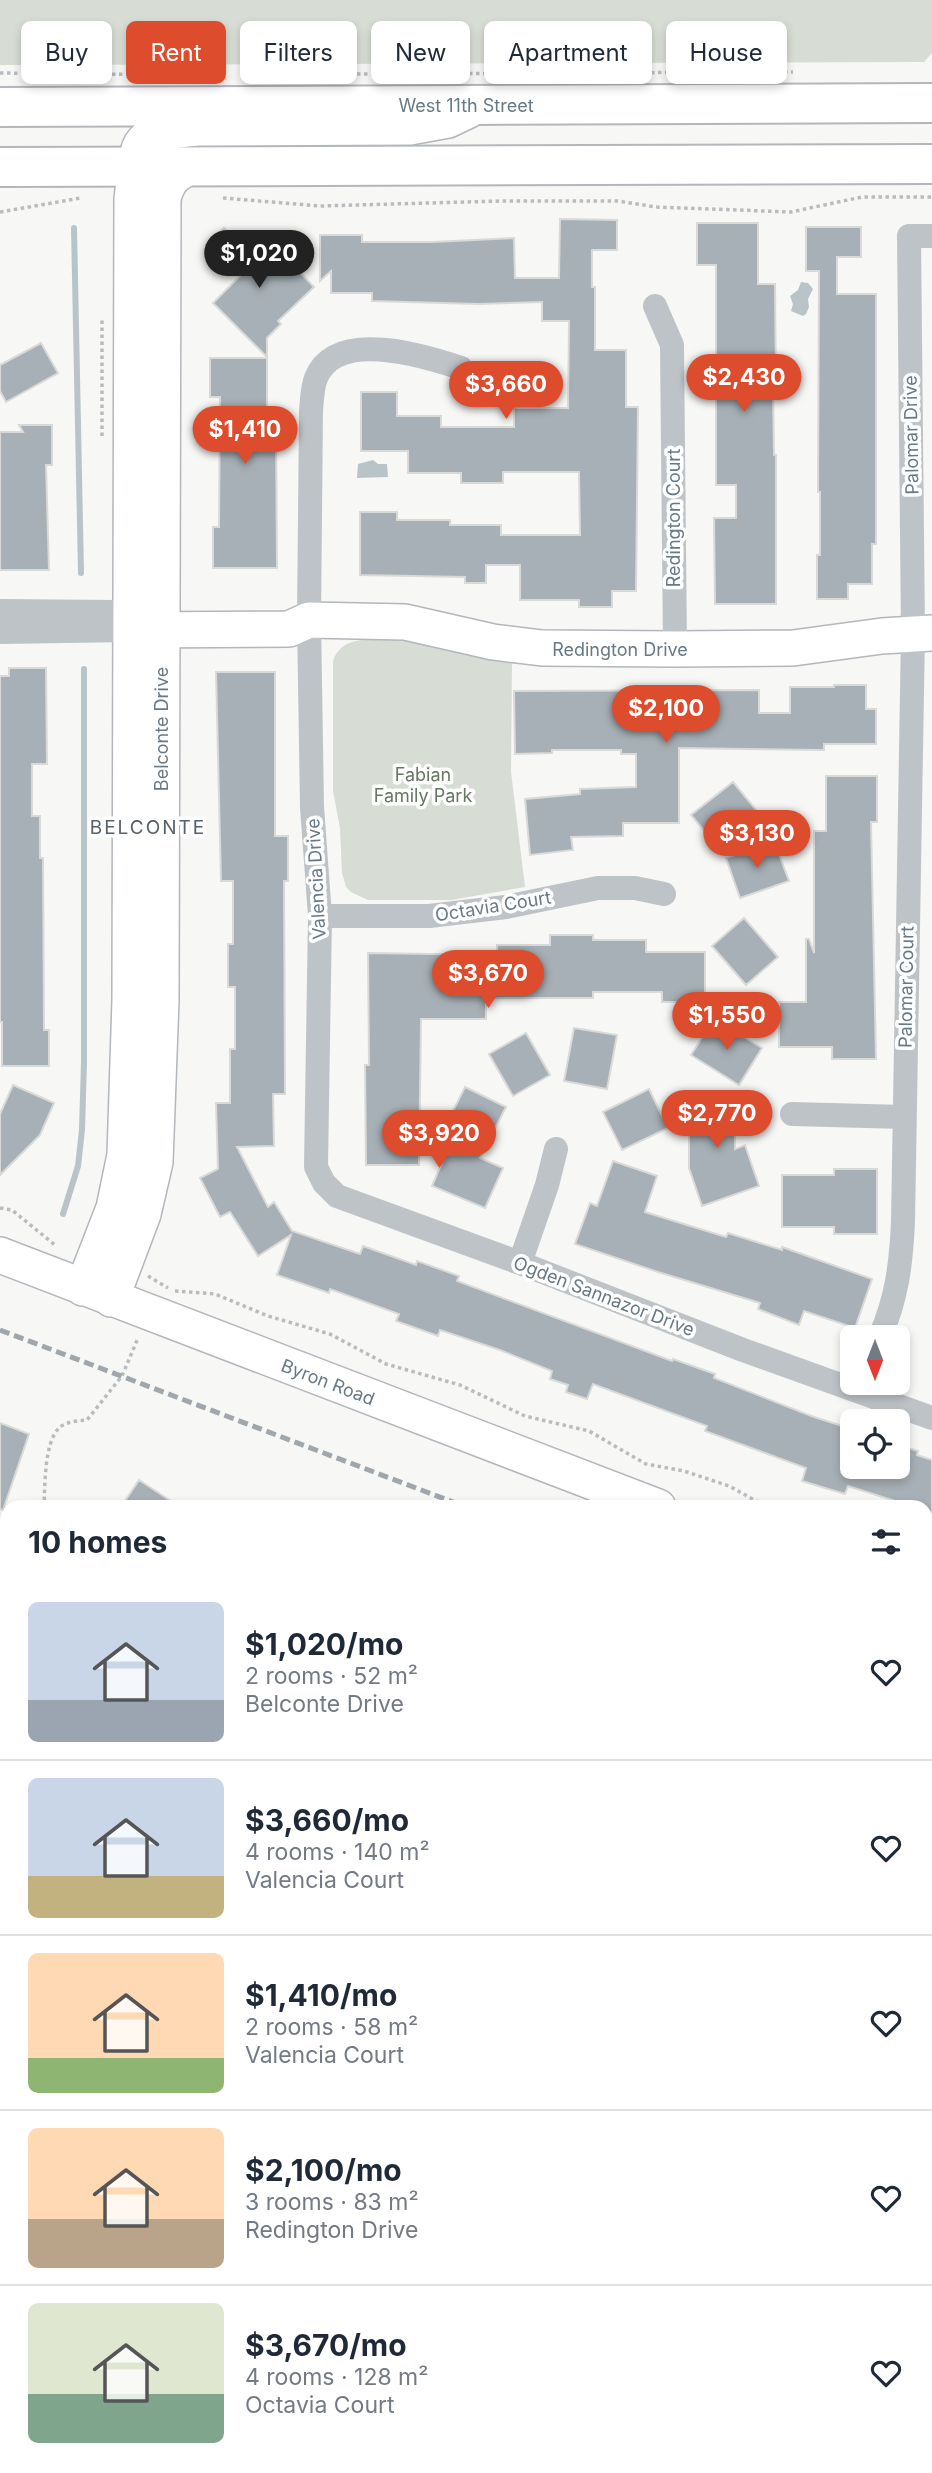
<!DOCTYPE html>
<html lang="en">
<head>
<meta charset="utf-8">
<style>
	body { margin:0; font-family:Inter,sans-serif; background:#f6f6f7; color:#1f2937; height:100vh; display:flex; flex-direction:column; font-size:26px; white-space:nowrap }
	* { box-sizing:border-box; margin:0 }
	p { font-size:23px; color:#747a83 }
	.icon { flex:none; width:38px; height:38px; fill:none; stroke:currentColor; stroke-width:2; stroke-linecap:round; stroke-linejoin:round }
	.map { position:relative; flex:1; overflow:hidden }
	.panel { position:absolute; left:0px; top:1500px; width:933px; height:975px; display:flex; flex-direction:column; background:#fff; border-radius:21px 21px 0 0; box-shadow:0 4px 10px #0003 }
	.panel>* { flex:none }
	.top-card { position:absolute; left:21px; top:21px; width:891px; height:63px; display:flex; gap:14px }
	.needle { width:46px; rotate:180deg }
	.controls { position:absolute; left:840px; top:1325px; display:grid; gap:14px }
	.controls a { display:grid; place-items:center; width:70px; height:70px; border-radius:10px; background:#fff; box-shadow:0 4px 10px #0003; font-size:35px }
	.price { position:absolute; translate:-50% -60px; padding:0 16px; border-radius:24px; background:#de4c2e; color:#fff; font-size:23px; line-height:46px; filter:drop-shadow(0 2px 4px #0008) }
	.price::after { content:''; position:absolute; left:50%; top:42px; width:21px; height:16px; margin-left:-10px; background:inherit; clip-path:polygon(0 0,100% 0,50% 100%) }
	.price.selected { background:#222; color:#fff }
	ul { padding:0; list-style:none }
	li { display:flex; align-items:center; gap:21px; height:175px; padding:0 28px }
	li+li { border-top:2px solid #e0e1e3 }
	li span { display:grid; place-items:center; flex:none; width:196px; height:140px; border-radius:10px; color:#555 }
	li>.icon { margin-inline-start:auto }
	span .icon { width:84px; height:84px; fill:#fffc; stroke-width:1 }
	li b { font-size:30px }
	h2 { display:flex; justify-content:space-between; align-items:center; height:84px; padding:0 28px; font-size:30px }
	.chip { padding:0 24px; border-radius:10px; background:#fff; box-shadow:0 4px 10px #0003; font-size:24px; line-height:63px }
	.chip.selected { background:#de4c2e; color:#fff }
	.map>svg:first-child { display:block }
	.green { fill:#d7dcd4 }
	.water { fill:#b8c4c8 }
	.lines { fill:none; stroke-linecap:round; stroke-linejoin:round }
	.stream { stroke:#b8c4c8; stroke-width:6 }
	.building { fill:#a7b0b6; stroke:#d9d9d7; stroke-width:2 }
	.secondary-casing { stroke:#b1b7bb; stroke-width:38 }
	.primary-casing { stroke:#b2b7bb; stroke-width:42 }
	.path { stroke:#b9bcbf; stroke-width:3.5; stroke-dasharray:3.5 3.5; stroke-linecap:butt }
	.street { stroke:#bec3c7; stroke-width:24 }
	.secondary { stroke:#fff; stroke-width:35 }
	.primary { stroke:#fff; stroke-width:38 }
	.rail { stroke:#a0a7ac; stroke-width:5; stroke-dasharray:10 5; stroke-linecap:butt }
	.labels { text-anchor:middle; dominant-baseline:central; stroke-width:7; stroke-linejoin:round; paint-order:stroke }
	.street-label { font-size:18px; fill:#677985; stroke:#fff }
	.park-label { font-size:18px; fill:#677762; stroke:#fff }
	.neighbourhood-label { font-size:19px; letter-spacing:2px; fill:#55626a; stroke:#fff }
</style>
</head>
<body>
<div class="map">
<svg width="932" height="2473" viewBox="0 0 932 2473">
	<rect width="100%" height="100%" fill="#f7f7f5"/>
	<path class="green" d="M0,0H932V53L924,62L0,65Z
		M390,639L412,641L512,663L511,772L525,887L451,900H368L351,892L346,887L342,873L340,828L333,791V661C341,636 368,640 390,639Z
		M7,2009V2249H0V2019Z
		M55,2468H207L208,2473H54Z"/>
	<path class="water" d="M801,282L808,283L813,289L808,299L809,307L806,314L803,316L791,311L793,304L790,296L798,290Z
		M373,460L378,464H387L388,477L357,478L358,464Z"/>
	<g class="lines">
		<path class="stream" d="M74,228L81,573
			M63,1214L78,1166L82,1130L84,1062V669"/>
	</g>
	<path class="building" d="M560,219L617,220V250H592V287H595V350H626V407H638L636,591H612V607H579V600H520V565H486V583H465V577L360,575V512H397V520H450V525H501V535H580L579,472H503V483H461V473H408V451H361V392H397V416H441V427H514V408H568L569,321H542V302L479,304L372,301V293H331V271L320,281V235H362V242H433L514,238L515,278H559Z
		M697,223H758V284H775L776,387H773L774,455H776V604H715L714,518H736V485H716V265H697Z
		M806,227H861V257H837V294H876V544H872V584H848V599H817V555H820V492H818L819,271H806Z
		M224,228L254,258L271,242L314,287L278,321L281,324L267,338V357L213,303L243,273L211,241Z
		M41,343L58,373L6,402L0,391V365Z
		M210,358H267V427H276L277,568H213V527H219L220,397H210Z
		M19,425H52V465H46L49,570H0V432H23Z
		M9,668H46L47,764H32V816H40V858H43L44,1030H49V1066H2V1022H0V676H9Z
		M216,672H275V836H288V881H284L285,1094H273L274,1146L237,1147L268,1207L274,1202L292,1231L360,1254L363,1246L416,1265L417,1261L459,1276L457,1281L672,1361L673,1359L715,1374L714,1378L814,1417L852,1429V1466H898V1445L918,1451L917,1455L932,1460V1513L926,1511V1507H914L848,1486L845,1494L802,1481L806,1468L705,1431L707,1426L593,1384L587,1399L566,1392L568,1385L550,1379L552,1371L500,1350L440,1330L438,1336L396,1321L399,1314L330,1289L329,1293L277,1275L291,1235L258,1256L230,1212L220,1217L200,1178L218,1169L216,1103H230V1049H235V987H228V944H233V881H221Z
		M834,685H866V709H876V744H824V750L679,748V823H623V836L571,837L573,850L530,855L525,799L580,794V789L636,787V754H621V750H552V753L515,754L514,691L759,690V713H790V687H834Z
		M826,776H877V822H871L876,1059H832V1047H779V1002H806V939H809L814,953V831H826Z
		M733,782L762,817L721,851L691,815Z
		M774,841L789,881L740,898L726,858Z
		M744,918L778,957L746,985L712,946Z
		M550,935H593V940H646V952H705V1002H662V992H593V998H486V1019H421L419,1165H366L365,1065H369L368,953L497,955V945H550Z
		M714,1019L762,1048L739,1085L691,1055Z
		M574,1028L617,1035L607,1089L564,1081Z
		M526,1033L550,1075L513,1096L489,1054Z
		M13,1085L54,1103L40,1135L0,1175V1114Z
		M465,1087L506,1107L480,1158L503,1168L485,1208L432,1186L456,1130L446,1125Z
		M649,1089L668,1128L622,1150L603,1112Z
		M689,1095H735V1149L745,1145L759,1186L702,1206L689,1168Z
		M613,1161L657,1176L645,1212L726,1237L728,1233L782,1250V1247L872,1279L855,1328L804,1311L799,1325L758,1309L760,1303L658,1272L575,1244L590,1203L597,1206Z
		M834,1169H877V1234H834V1227H782V1175H834Z
		M0,1423L29,1434L3,1510L0,1509Z
		M139,1480L180,1507H121Z"/>
	<g class="lines">
		<defs>
			<path id="secondary" d="M137,630L289,629L309,620L405,622L493,642L542,648L675,649L793,648L882,636L932,633
				M0,1255L658,1507
				M83,1288L114,1208L125,1155L130,1000L132,199C140,137 130,134 198,128L410,127L448,120L469,110
				M111,1299L143,1214L155,1162L161,1000L163,199C167,181 175,173 192,166
				M926,1609L932,1611"/>
			<path id="primary" d="M0,107L932,103
				M0,167L932,164"/>
		</defs>
		<use href="#secondary" class="secondary-casing"/>
		<use href="#primary" class="primary-casing"/>
		<path class="path" d="M0,73L198,75
			M350,74L793,72
			M223,198L320,206L502,201H618L656,207L791,212L862,197H932
			M0,212L81,198
			M102,436V318
			M0,1208L12,1210L55,1245
			M148,1276L168,1288
			M175,1291L215,1294L268,1316L330,1334L386,1364L460,1385L525,1416L589,1431L646,1464L684,1471L729,1486L767,1507
			M44,1507C45,1486 44,1441 60,1427C68,1421 78,1421 87,1420L122,1376L138,1338
			M926,1568L932,1570
			M0,2235L7,2236"/>
		<path class="street" d="M655,306L672,345L675,649
			M461,368C425,356 336,328 316,378C312,388 312,401 311,411L309,620L312,807L320,916L316,1167L324,1183L337,1196L520,1263L743,1350L932,1418
			M0,611L114,612L130,610
			M0,632L130,630
			M320,916H429L506,907L598,888H635L664,894
			M792,1114L904,1117
			M520,1263L547,1185L556,1149
			M880,1337C897,1297 901,1265 903,1222L913,633L909,236H932
			M0,1550L2,1561L0,1610
			M926,1890L932,1892
			M926,2117L932,2118
			M223,2468L224,2473
			M471,2468L472,2473
			M712,2468V2473"/>
		<use href="#secondary" class="secondary"/>
		<use href="#primary" class="primary"/>
		<path class="rail" d="M0,1330L466,1507
			M926,1681L932,1684"/>
	</g>
	<g class="labels">
		<g class="street-label">
			<text x="466" y="105">West 11th Street</text>
			<text transform="translate(911 435) rotate(-91)">Palomar Drive</text>
			<text transform="translate(673 518) rotate(-90)">Redington Court</text>
			<text x="620" y="649">Redington Drive</text>
			<text transform="translate(161 729) rotate(-90)">Belconte Drive</text>
			<text transform="translate(316 879) rotate(-93)">Valencia Drive</text>
			<text transform="translate(493 906) rotate(-9)">Octavia Court</text>
			<text transform="translate(906 987) rotate(-89)">Palomar Court</text>
			<text transform="translate(604 1296) rotate(21)">Ogden Sannazor Drive</text>
			<text transform="translate(328 1382) rotate(21)">Byron Road</text>
		</g>
		<g class="park-label">
			<text x="423" y="774">Fabian<tspan x="423" dy="21">Family Park</tspan></text>
		</g>
		<g class="neighbourhood-label">
			<text x="148" y="827">BELCONTE</text>
		</g>
	</g>
</svg>
<div class="controls">
<a><svg class="needle" viewBox="-14 -14 28 28"><path d="M0-13l5 13h-10z" fill="#e53935"/><path d="M0 13l5-13h-10z" fill="#747a83"/></svg></a>
<a><svg class="icon" aria-label="locate" viewBox="0 0 24 24"><circle cx="12" cy="12" r="6"/><path d="M12 2v4M12 18v4M2 12h4M18 12h4"/></svg></a>
</div>
<b class="price selected" style="left:259px;top:290px">$1,020</b>
<b class="price" style="left:744px;top:414px">$2,430</b>
<b class="price" style="left:506px;top:421px">$3,660</b>
<b class="price" style="left:245px;top:466px">$1,410</b>
<b class="price" style="left:666px;top:745px">$2,100</b>
<b class="price" style="left:757px;top:870px">$3,130</b>
<b class="price" style="left:488px;top:1010px">$3,670</b>
<b class="price" style="left:727px;top:1052px">$1,550</b>
<b class="price" style="left:717px;top:1150px">$2,770</b>
<b class="price" style="left:439px;top:1170px">$3,920</b>
<div class="top-card">
<a class="chip">Buy</a>
<a class="chip selected">Rent</a>
<a class="chip">Filters</a>
<a class="chip">New</a>
<a class="chip">Apartment</a>
<a class="chip">House</a>
</div>
<section class="panel">
<h2>10 homes<svg class="icon" aria-label="filters" viewBox="0 0 24 24"><path d="M4 7h16M4 17h16"/><circle cx="9" cy="7" r="2"/><circle cx="15" cy="17" r="2"/></svg></h2>
<ul>
<li><span style="background:linear-gradient(#c9d6e8 70%,#9aa5b1 0)"><svg class="icon" aria-label="home" viewBox="0 0 24 24"><path d="M3 11l9-7 9 7M6 9v11h12V9"/></svg></span><div><b>$1,020/mo</b><p>2 rooms · 52 m²</p><p>Belconte Drive</p></div><svg class="icon" aria-label="heart" viewBox="0 0 24 24"><path d="M12 20l-8-8c-3-5 5-10 8-4 3-6 11-1 8 4z"/></svg></li>
<li><span style="background:linear-gradient(#c9d6e8 70%,#c2b280 0)"><svg class="icon" aria-label="home" viewBox="0 0 24 24"><path d="M3 11l9-7 9 7M6 9v11h12V9"/></svg></span><div><b>$3,660/mo</b><p>4 rooms · 140 m²</p><p>Valencia Court</p></div><svg class="icon" aria-label="heart" viewBox="0 0 24 24"><path d="M12 20l-8-8c-3-5 5-10 8-4 3-6 11-1 8 4z"/></svg></li>
<li><span style="background:linear-gradient(#ffd9b3 75%,#8fb573 0)"><svg class="icon" aria-label="home" viewBox="0 0 24 24"><path d="M3 11l9-7 9 7M6 9v11h12V9"/></svg></span><div><b>$1,410/mo</b><p>2 rooms · 58 m²</p><p>Valencia Court</p></div><svg class="icon" aria-label="heart" viewBox="0 0 24 24"><path d="M12 20l-8-8c-3-5 5-10 8-4 3-6 11-1 8 4z"/></svg></li>
<li><span style="background:linear-gradient(#ffd9b3 65%,#b9a48a 0)"><svg class="icon" aria-label="home" viewBox="0 0 24 24"><path d="M3 11l9-7 9 7M6 9v11h12V9"/></svg></span><div><b>$2,100/mo</b><p>3 rooms · 83 m²</p><p>Redington Drive</p></div><svg class="icon" aria-label="heart" viewBox="0 0 24 24"><path d="M12 20l-8-8c-3-5 5-10 8-4 3-6 11-1 8 4z"/></svg></li>
<li><span style="background:linear-gradient(#dfe7d0 65%,#7fa58c 0)"><svg class="icon" aria-label="home" viewBox="0 0 24 24"><path d="M3 11l9-7 9 7M6 9v11h12V9"/></svg></span><div><b>$3,670/mo</b><p>4 rooms · 128 m²</p><p>Octavia Court</p></div><svg class="icon" aria-label="heart" viewBox="0 0 24 24"><path d="M12 20l-8-8c-3-5 5-10 8-4 3-6 11-1 8 4z"/></svg></li>
</ul>
</section>
</div>
</body>
</html>
